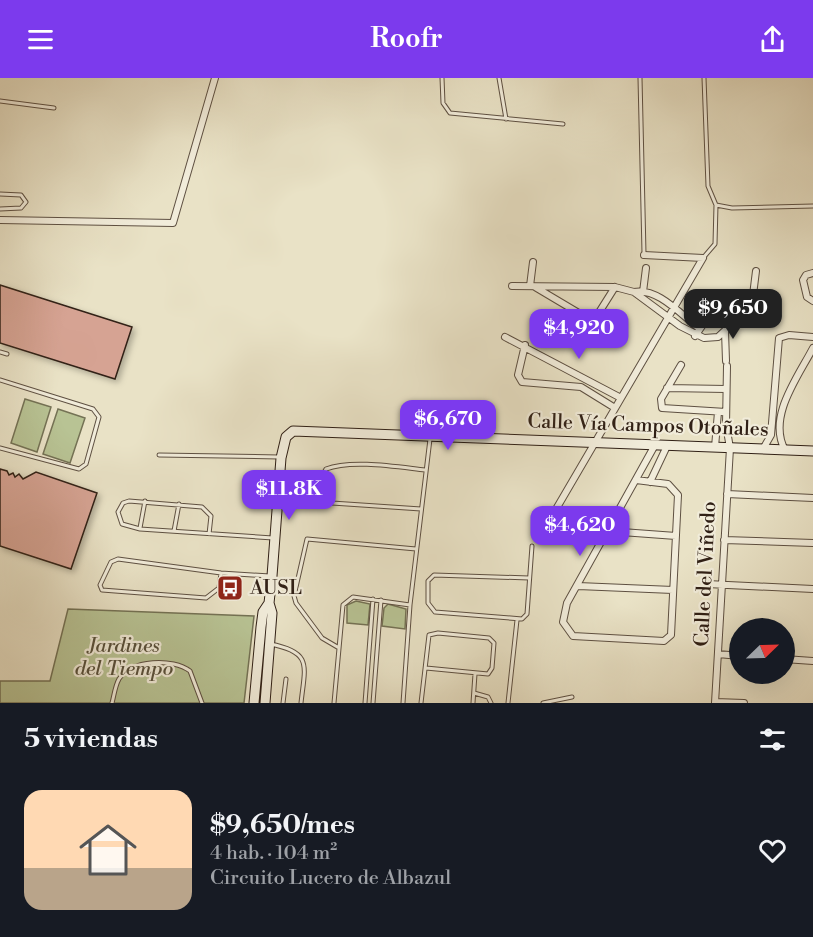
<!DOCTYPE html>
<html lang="es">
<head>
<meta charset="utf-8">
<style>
	body { margin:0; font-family:"Libre Bodoni",serif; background:#242831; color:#f1f3f6; height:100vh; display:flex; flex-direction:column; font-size:22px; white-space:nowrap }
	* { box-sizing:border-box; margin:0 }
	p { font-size:20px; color:#9ea1a6 }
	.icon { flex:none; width:33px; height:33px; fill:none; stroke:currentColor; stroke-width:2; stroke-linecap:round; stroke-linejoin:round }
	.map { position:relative; height:625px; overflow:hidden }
	.drawer { display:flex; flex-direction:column; background:#171b24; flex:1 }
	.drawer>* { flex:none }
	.needle { width:39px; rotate:67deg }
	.tools { position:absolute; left:729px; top:540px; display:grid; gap:12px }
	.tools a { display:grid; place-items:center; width:66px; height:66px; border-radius:50%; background:#171b24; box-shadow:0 6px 24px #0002; font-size:30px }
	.price { position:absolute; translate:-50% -51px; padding:0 14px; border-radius:12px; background:#7c3aed; color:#fff; font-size:20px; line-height:39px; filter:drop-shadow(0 2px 3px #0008) }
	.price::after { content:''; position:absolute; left:50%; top:36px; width:18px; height:14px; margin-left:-9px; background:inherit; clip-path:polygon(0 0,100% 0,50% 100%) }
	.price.on { background:#222; color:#fff }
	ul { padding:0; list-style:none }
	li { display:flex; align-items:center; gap:18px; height:150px; padding:0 24px }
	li+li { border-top:2px solid #363941 }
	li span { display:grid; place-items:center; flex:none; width:168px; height:120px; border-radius:18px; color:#555 }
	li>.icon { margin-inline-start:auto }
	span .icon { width:72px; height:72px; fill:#fffc; stroke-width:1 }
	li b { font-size:26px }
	h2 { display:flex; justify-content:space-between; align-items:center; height:72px; padding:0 24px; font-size:26px }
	header { display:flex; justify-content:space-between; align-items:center; height:78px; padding:0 24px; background:#7c3aed; color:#fff; font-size:27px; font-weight:600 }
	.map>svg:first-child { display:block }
	.green { fill:#b8c394; stroke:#747255; stroke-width:1.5 }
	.building { fill:#d6a393; stroke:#302016; stroke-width:1.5; filter:url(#shadow) }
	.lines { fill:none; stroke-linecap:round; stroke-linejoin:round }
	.lane-casing { stroke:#5e5042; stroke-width:5 }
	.street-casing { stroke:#5e5042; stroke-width:8 }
	.secondary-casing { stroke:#302016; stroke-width:11 }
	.lane { stroke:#f1ecda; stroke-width:3 }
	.street { stroke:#f1ecda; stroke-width:6 }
	.secondary { stroke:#f1ecda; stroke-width:9 }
	.labels { text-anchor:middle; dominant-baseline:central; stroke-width:4.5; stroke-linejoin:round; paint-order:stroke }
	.street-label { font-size:20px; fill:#302016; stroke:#f1ecda }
	.poi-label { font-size:20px; fill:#302016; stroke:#f1ecda; text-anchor:start }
	.park-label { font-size:20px; font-style:italic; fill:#59513c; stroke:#f1ecda }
</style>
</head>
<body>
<header><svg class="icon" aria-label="menu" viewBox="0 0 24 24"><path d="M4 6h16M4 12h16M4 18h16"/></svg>Roofr<svg class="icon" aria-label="share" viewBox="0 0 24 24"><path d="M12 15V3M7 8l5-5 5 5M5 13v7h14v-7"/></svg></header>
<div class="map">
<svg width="813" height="625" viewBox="0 0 813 625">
	<defs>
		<filter id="shadow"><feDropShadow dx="3" dy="3" stdDeviation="3" flood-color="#0004"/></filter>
	</defs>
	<rect width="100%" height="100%" fill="#e9e2c6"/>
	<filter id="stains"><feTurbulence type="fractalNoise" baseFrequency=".00333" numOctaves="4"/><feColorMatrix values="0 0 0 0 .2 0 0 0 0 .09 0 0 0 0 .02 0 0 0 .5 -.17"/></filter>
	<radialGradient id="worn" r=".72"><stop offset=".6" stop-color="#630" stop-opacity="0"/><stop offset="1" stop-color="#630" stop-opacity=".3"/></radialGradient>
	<path class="green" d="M25,321L51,329L37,374L11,365Z
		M58,331L85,340L70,385L43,376Z
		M356,523L370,526L368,547L347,545V527Z
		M388,526L406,531L405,551L382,548L384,530Z
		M68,531L254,538L244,625H0V603H50Z"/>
	<path class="building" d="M0,207L132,249L115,301L0,265Z
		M0,391L7,393L9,397L13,395L15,399L19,396L23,401L36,394L97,415L71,491L0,468Z"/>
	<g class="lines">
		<defs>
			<path id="lane" d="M442,0L443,25L450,35L563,46
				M499,0L506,41
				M640,0L644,175
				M704,0L708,108L716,127L732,130L813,128
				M0,23L54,30
				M0,116L21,117L26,124L21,130L0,131
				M703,180L715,166L716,127
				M0,274L7,276
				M0,302L93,331L99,339L86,386L79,391L0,370
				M159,377L279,379
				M421,431L332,425L323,418L321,400L326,391C351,381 398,389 425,392
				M140,450L145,423
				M174,453L179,426
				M209,456L211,438L202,429L129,423L123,425L118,434L122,446L140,451L273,460
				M221,495L219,510L206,520L102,512L100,507L111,484L118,481L221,495L270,498
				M529,500L434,497L428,503V525L435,534L522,541L527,536L532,468
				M270,566C313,574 305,588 301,625
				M339,570L322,560L296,525L294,518L307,461L416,471
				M474,615L488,619L491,625
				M112,625C114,618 115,608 119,601C132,581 173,580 190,593L202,625
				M283,625L286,601
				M334,625L343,527L353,519L410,527
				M365,625L373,521
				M373,625L381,522
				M403,625L410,527L430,361
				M421,625L429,557L438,555L489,560L494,565L492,590L488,596L426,590
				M473,625L475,596
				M508,625L517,542
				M543,625L572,619"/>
			<path id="street" d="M0,142L173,145L215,0
				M813,195L806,197L803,202L807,219L813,223
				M512,208L615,209L634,214L680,248L704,260L718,259L732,246L750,241L756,193
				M530,208L533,184
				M535,209L614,256
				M634,214C658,209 682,238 700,251
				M643,214L646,190
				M593,244L615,209
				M725,253L726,283
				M695,258L724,217L753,215
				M505,259L621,320
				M525,267L518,297L522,304L581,309L615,330
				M681,287L661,321L662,330L726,334
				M667,310L726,311
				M715,369L718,334
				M763,371L771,357L779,260L789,257L813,259
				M785,372C767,339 798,299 813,270
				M636,402L668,406L678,417L671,557L664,563L573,558L563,544L567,525L655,367
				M650,404L667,368
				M727,416L813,420
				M545,450L703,180L644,177
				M608,453L676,458
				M724,462L813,465
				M707,506L813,511
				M578,508L673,512
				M718,576L740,578
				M784,581L813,583
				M715,624L744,625
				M715,625L730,370L726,347L727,288"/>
			<path id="secondary" d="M254,625L261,549L263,534L269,525L272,498L281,380L286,359L293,353L813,373
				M265,625L272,535L269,525"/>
		</defs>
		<use href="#lane" class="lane-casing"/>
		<use href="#street" class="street-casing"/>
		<use href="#secondary" class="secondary-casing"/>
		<use href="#lane" class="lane"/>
		<use href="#street" class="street"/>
		<use href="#secondary" class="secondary"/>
	</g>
	<defs>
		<symbol id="bus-square" viewBox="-11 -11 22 22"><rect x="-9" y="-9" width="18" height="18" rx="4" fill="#8f2418" stroke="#f1ecda"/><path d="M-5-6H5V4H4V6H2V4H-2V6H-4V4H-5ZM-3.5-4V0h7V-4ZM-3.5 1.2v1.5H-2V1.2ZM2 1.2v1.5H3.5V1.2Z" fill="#fff"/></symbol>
	</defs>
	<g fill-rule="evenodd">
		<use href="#bus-square" x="215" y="495" width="30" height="30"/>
	</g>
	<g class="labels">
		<g class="street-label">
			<text transform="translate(648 348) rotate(2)">Calle Vía Campos Otoñales</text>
			<text transform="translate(706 496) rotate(-87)">Calle del Viñedo</text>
		</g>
		<g class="poi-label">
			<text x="250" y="510">AUSL</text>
		</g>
		<g class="park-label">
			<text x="124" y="568">Jardines<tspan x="124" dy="23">del Tiempo</tspan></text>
		</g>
	</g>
	<rect width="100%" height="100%" filter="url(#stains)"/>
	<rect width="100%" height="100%" fill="url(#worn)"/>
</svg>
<div class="tools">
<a><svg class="needle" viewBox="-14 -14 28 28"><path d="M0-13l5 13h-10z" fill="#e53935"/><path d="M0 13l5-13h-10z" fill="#9ea1a6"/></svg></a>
</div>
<b class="price on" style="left:733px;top:262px">$9,650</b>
<b class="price" style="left:579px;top:282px">$4,920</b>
<b class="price" style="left:448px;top:373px">$6,670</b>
<b class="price" style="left:289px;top:443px">$11.8K</b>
<b class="price" style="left:580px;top:479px">$4,620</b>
</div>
<section class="drawer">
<h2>5 viviendas<svg class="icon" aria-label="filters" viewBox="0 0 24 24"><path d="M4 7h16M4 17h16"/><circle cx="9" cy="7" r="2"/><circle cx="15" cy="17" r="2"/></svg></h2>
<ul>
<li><span style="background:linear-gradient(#ffd9b3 65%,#b9a48a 0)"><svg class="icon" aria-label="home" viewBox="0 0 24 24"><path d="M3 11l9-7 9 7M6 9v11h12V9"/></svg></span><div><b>$9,650/mes</b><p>4 hab. · 104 m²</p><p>Circuito Lucero de Albazul</p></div><svg class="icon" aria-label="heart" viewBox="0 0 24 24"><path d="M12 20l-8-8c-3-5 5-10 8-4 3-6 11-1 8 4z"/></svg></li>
</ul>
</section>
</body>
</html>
